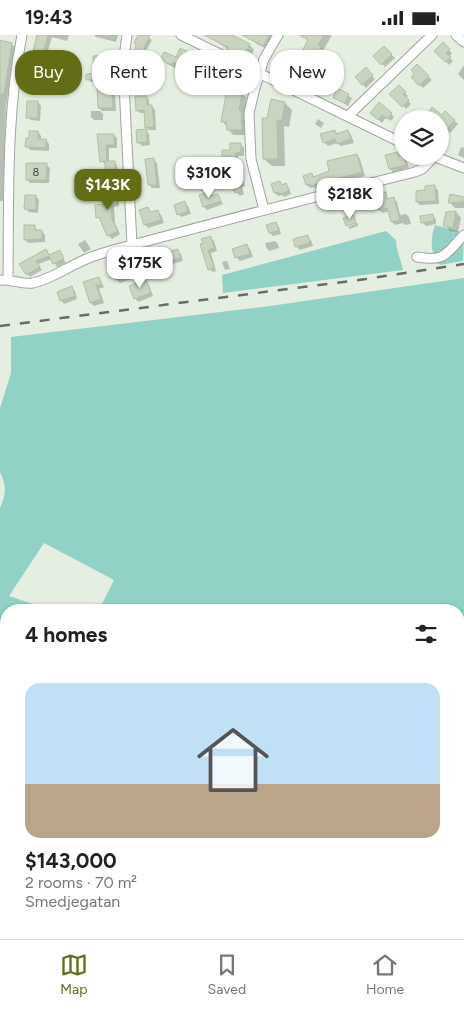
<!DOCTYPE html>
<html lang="en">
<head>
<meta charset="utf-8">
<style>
	body { margin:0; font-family:Figtree,sans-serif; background:#f6f6f6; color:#222; height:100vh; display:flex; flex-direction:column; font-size:19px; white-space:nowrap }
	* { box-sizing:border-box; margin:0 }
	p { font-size:16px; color:#767676 }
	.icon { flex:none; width:28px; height:28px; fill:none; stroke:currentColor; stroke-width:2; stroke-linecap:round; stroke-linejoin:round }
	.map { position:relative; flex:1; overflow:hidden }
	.panel { position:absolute; left:0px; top:569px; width:465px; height:336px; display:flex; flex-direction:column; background:#fff; border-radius:20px 20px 0 0; box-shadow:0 1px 4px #0004 }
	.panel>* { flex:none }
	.top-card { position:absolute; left:15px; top:15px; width:435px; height:45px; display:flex; gap:10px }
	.buttons { position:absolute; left:394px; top:75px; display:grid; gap:10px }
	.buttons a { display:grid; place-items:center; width:55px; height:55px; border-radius:50%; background:#fff; box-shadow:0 1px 4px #0004; font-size:25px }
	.price { position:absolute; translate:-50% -42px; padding:0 11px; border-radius:10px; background:#fff; color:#222; font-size:16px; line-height:32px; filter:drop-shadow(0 1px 2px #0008) }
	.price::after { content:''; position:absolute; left:50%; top:30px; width:15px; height:11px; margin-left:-8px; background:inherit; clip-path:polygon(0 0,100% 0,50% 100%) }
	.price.on { background:#636d13; color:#fff }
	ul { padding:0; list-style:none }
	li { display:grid; align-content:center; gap:10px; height:265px; padding:0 25px }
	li+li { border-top:1px solid #e0e0e0 }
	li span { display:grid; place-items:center; height:155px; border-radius:15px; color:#555 }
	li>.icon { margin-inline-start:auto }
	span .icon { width:90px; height:90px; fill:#fffc; stroke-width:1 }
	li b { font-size:21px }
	h2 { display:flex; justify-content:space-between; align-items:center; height:60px; padding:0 25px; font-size:21px }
	.tag { padding:0 18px; border-radius:20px; background:#fff; box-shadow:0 1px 4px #0004; font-size:18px; line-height:45px }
	.tag.on { background:#636d13; color:#fff }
	.status { display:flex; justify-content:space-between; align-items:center; height:35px; padding:0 25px; background:#fff; direction:ltr }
	.status svg { height:14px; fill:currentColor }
	.dock { display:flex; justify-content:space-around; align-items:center; height:70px; border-top:1px solid #e0e0e0; background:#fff; font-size:14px; color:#767676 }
	.dock a { display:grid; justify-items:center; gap:2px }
	.dock .on { color:#636d13 }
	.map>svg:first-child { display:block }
	.forest { fill:#92d1c6 }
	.shadow { fill:#0003 }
	.building { fill:#cad5c1; stroke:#b0c1a2 }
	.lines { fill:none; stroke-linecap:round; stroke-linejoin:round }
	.street-casing { stroke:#a3a3a3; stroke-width:11 }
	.secondary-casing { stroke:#00761a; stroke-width:15 }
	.street { stroke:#fff; stroke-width:9 }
	.secondary { stroke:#affebc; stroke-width:12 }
	.rail { stroke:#6a6a6a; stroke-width:2.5; stroke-dasharray:10 10; stroke-linecap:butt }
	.labels { text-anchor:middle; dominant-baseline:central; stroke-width:4; stroke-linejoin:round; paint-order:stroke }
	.number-label { font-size:11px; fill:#484a45 }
</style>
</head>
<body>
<div class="status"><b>19:43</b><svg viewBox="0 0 49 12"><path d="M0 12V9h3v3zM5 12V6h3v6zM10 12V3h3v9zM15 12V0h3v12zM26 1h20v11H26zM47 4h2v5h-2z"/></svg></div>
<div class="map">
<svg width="464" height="904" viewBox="0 0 464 904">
	<rect width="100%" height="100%" fill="#e4efe1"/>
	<path class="forest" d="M435,190L464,198L463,226L440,230C430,220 430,203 435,190Z
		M386,196L396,205C396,215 401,225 403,235L223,258L222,240Z
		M464,243V643L459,645V575H99L114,545L44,508L9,561L51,575H6V804L0,806V473C6,458 7,452 0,437V373L11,338V302L263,272Z"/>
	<path class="shadow" d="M41,0H69L67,6L52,2L45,26L36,23L33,20Z
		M94,0H118L116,7L96,2Z
		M139,0H145L152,5L146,16L147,23L139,22L136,19Z
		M205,0H234L238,5L250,10L254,15L248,27L233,19L228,14Z
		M254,0H277L269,15L257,9L252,4Z
		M308,0H332L323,16L326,18L307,53L295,47L290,42L309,5Z
		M0,7L11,9L15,12L6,71L3,166H0Z
		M443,9L452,18L449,22L453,26L449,30L436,16Z
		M384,12L395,23L385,32L375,21Z
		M111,21L114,25L115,39H99L101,41H98L99,47H91L88,44L98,39L95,36Z
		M197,22L202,27L201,29L229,42L234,47L230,56L242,58L247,63L244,80L246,82L247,100H233L223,87L228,59L195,44L191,38L178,32L177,34L167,29L162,24Z
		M464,30V45L458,39Z
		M417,31L432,45L423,53L412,42L416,39Z
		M365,34L375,44L366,53L356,42Z
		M145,36L148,39V50L139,51L135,48Z
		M31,38L40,40L43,43L42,48L49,49L53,52L51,59L32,56L28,52Z
		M399,51L408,61L406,63L411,69L406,74L391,59Z
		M112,54L115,57L116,76H100L103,79V85H94L91,82V76H102L99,73Z
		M338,55L352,63L348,71L334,62Z
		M146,62L149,65V71L155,74L156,95H149L147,92L146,78H140L137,75Z
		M38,67L41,71L40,86L31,85L28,82Z
		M285,68L292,75L289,92L284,91L285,131H272L264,124L268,84Z
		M371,78L391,79L394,82L391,86L386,82L382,88Z
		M445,78L458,89L450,98L440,89V84Z
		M318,84L324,88L321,93L315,89Z
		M146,96L149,99L150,110L142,111L138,107Z
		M335,96L338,99L348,96L351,100L354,108L341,111L337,108L328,111L324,107Z
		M38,97L41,101V105H46L49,109V116L30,115L27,111L30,104Z
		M114,100L117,103V113H109V127H114L117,130L118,142L110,143L107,140L106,129L101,126L98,101Z
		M240,109L244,113V121H238L239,128L227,129L224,125Z
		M461,112L464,113V123L458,120Z
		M397,118L406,124L409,133L393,137L390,134Z
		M357,120L360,124L365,141L316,154L314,152L310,153L307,150L312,139L315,143L330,137Z
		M154,125L157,128L160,153H152L149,150Z
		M46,130L50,133L49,148H30L27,144Z
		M239,139L242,142L245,151L242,152L244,159L240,161L236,157Z
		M280,148L289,153L291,159L284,162L282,160L278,161L275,158Z
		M434,152L438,155L439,169L420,170L417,167L426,157Z
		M115,153L119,157V171L114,172L115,188L120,199L112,204L108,200L102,185L97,182L107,170Z
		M210,158L213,161L218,160L223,169L207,175L204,172L201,161Z
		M385,159L389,165L394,164L397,167L400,180L406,179L409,182L411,189L405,190L403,188L395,190L392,187L390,176L383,178L379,175Z
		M36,161L39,165L38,178L29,177L26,174Z
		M464,164V173H455L450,168Z
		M185,168L188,171L191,179L181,182L178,179Z
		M148,173L152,178L158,176L161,180L164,188L148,193L145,189Z
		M456,177L461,183L458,197L450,196L445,190L447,179Z
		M432,181L436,184V189L426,191L422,187Z
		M276,188L279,192L281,199L273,201L270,198L268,190Z
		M358,188V191L350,194L348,192Z
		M34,191L38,196H42L45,200V207L28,208L25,204Z
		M308,202L311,205L313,211L300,215L297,212Z
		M210,203L214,206L217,216L211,218L216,236L213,237L209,234L204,209Z
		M85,205L91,214L84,218L78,209Z
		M275,206L278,209L279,213L269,216L266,212L265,208Z
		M247,211L250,214L253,222L240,226L237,223L234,215Z
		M46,215L50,221L59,217L66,228L57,232L52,224L38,229L42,235L30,242L21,229Z
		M177,216L181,219L183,226L148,236L145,233Z
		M227,226L230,234L225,235L222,227Z
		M125,233L128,237L131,244L120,248L117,245L114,237Z
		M99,243L104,252L99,254L104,268L94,271L91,268L85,248Z
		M146,246L149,250L153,261L138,267L135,263Z
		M71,253L75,256L77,264L64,269L61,265Z
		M119,899H143L142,903L145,904H116Z
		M162,899H406L417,904H169L170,903Z"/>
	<path class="building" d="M37,0H48L42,23L32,20Z
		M138,0H150L144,13V21L134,20L136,9L134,8Z
		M204,0H232L250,9L243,23L226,14L228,12Z
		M242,0H269L263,11Z
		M299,0H324L318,10L321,12L301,49L288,42L308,5Z
		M0,5L12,8L4,59H0Z
		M443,7L450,14L446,18L451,22L445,27L434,16Z
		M384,11L392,19L381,30L373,21Z
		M180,13L197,21L196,25L230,41L223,55L189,39L190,36L173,27L172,30L160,24L164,17L176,22Z
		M111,20L112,36L94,37L93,21Z
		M417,29L429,41L419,51L411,42L414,39L411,35Z
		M366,32L373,40L362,50L355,42Z
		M133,35H145L146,47L134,48Z
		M29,37L40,38L39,46L50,48L48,56L27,53Z
		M100,38V44L86,45V39Z
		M399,50L406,57L403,59L409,65L402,72L389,59Z
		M112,52L113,73H98L97,53Z
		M337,53L349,59L345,68L333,63Z
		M227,54L242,57L239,75H241L242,95H227L226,87H221Z
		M135,61H147V70H152L154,92L145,93L144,75L136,76Z
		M271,64L285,67L282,86L277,85L278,124H263L262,83H267Z
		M27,66H38V83H26Z
		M379,67L392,78L387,84L382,80L378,85L370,78Z
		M432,72L442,80L445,76L455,85L446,95L440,90V84H424Z
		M147,94V107L137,108L136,95Z
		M335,95L336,99L348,95L351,104L337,109L335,104L323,108L320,99Z
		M29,96H38V104H46V113L25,112L26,103H29Z
		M97,99H114V110H106L107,126H115V140H105V126L100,127Z
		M230,108H241V118H235L236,125L222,126V115H230Z
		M398,117L399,121L402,120L404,121L406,130L389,134L385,120Z
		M357,119L362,137L311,151L310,149L306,150L303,141L312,138L313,142L329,136L327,126Z
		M154,123L157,150H148L145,124Z
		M26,128H47L46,145H26Z
		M239,137L243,148L239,149L242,156L235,158L228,141Z
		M280,146L282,150L286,148L289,156L279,159V157L274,158L271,149Z
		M435,150L436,166L416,167V156L425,155V151Z
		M116,152L117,169H111L112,184L118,196L107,201L99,182L96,183L95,170L106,169L105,153Z
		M210,157L211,161L218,159L221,166L203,172L199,160Z
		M386,157L387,164L394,162L400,185L391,187L387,173L378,175L376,160Z
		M450,159L464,162V167L448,168Z
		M25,160H36V175L24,174Z
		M185,166L188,176L177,180L174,170Z
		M148,172L150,177L158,175L161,185L144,190L139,175Z
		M456,176L453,193L443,191L446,177Z
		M433,179L434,186L421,188L420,181Z
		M354,180L356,188L346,191L343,183Z
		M276,187L279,196L269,198L266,190Z
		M24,190H35V195H42V204L24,205Z
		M308,200L310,208L295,212L293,204Z
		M211,201L214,213L208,215L214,233L208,235L200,209L203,208L201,204Z
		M247,209L250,219L235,223L232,214Z
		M46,214L49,220L60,215L64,224L53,229L49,221L36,226L40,232L26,240L19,229Z
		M178,214L180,223L144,234L141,226Z
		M125,232L128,241L116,245L113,236Z
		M99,242L102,249L96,250L101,264L90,268L83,247Z
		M146,245L151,258L134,264L129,251Z
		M72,251L75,261L60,266L57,257Z"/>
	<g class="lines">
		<defs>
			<path id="street" d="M127,0L123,29L132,210
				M181,0L402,108
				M456,0L464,7
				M348,81L432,0
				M433,121L464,133
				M264,175L251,124L249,78L255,53L264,24L278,0
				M417,222C446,227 445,219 464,200
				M8,244C9,163 6,80 22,0
				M0,245C12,244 22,250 33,248C51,244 66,233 82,226C98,218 118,214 136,209C229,184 322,160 415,137L422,134L434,122"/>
			<path id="secondary" d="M459,655L464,652
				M0,817L6,815"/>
		</defs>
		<use href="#street" class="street-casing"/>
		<use href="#secondary" class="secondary-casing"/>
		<use href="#street" class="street"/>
		<use href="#secondary" class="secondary"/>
		<path class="rail" d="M0,291L366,244L464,229"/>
	</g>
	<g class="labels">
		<g class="number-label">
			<text x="36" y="137">8</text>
		</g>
	</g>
</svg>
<div class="buttons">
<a><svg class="icon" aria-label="layers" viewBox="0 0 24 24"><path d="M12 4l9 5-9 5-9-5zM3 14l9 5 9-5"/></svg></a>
</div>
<b class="price" style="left:209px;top:164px">$310K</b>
<b class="price on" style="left:108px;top:176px">$143K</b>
<b class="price" style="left:350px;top:185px">$218K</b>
<b class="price" style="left:140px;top:254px">$175K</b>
<div class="top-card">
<a class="tag on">Buy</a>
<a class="tag">Rent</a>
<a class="tag">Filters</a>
<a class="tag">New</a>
</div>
<section class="panel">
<h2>4 homes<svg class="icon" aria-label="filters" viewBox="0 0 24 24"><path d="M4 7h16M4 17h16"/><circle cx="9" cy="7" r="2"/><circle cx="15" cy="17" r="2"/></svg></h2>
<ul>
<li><span style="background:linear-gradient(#bfe0f5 65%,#b9a48a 0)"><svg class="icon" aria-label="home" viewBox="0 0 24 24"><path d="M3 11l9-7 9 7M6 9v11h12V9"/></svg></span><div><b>$143,000</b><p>2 rooms · 70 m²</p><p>Smedjegatan</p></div></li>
</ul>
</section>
</div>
<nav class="dock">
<a class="on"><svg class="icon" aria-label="map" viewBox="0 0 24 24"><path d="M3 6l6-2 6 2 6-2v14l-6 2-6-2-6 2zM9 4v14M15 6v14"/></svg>Map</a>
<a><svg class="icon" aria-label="saved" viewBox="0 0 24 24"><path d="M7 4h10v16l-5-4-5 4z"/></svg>Saved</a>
<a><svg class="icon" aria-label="home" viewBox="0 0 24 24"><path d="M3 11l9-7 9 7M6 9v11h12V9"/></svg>Home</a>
</nav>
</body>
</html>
